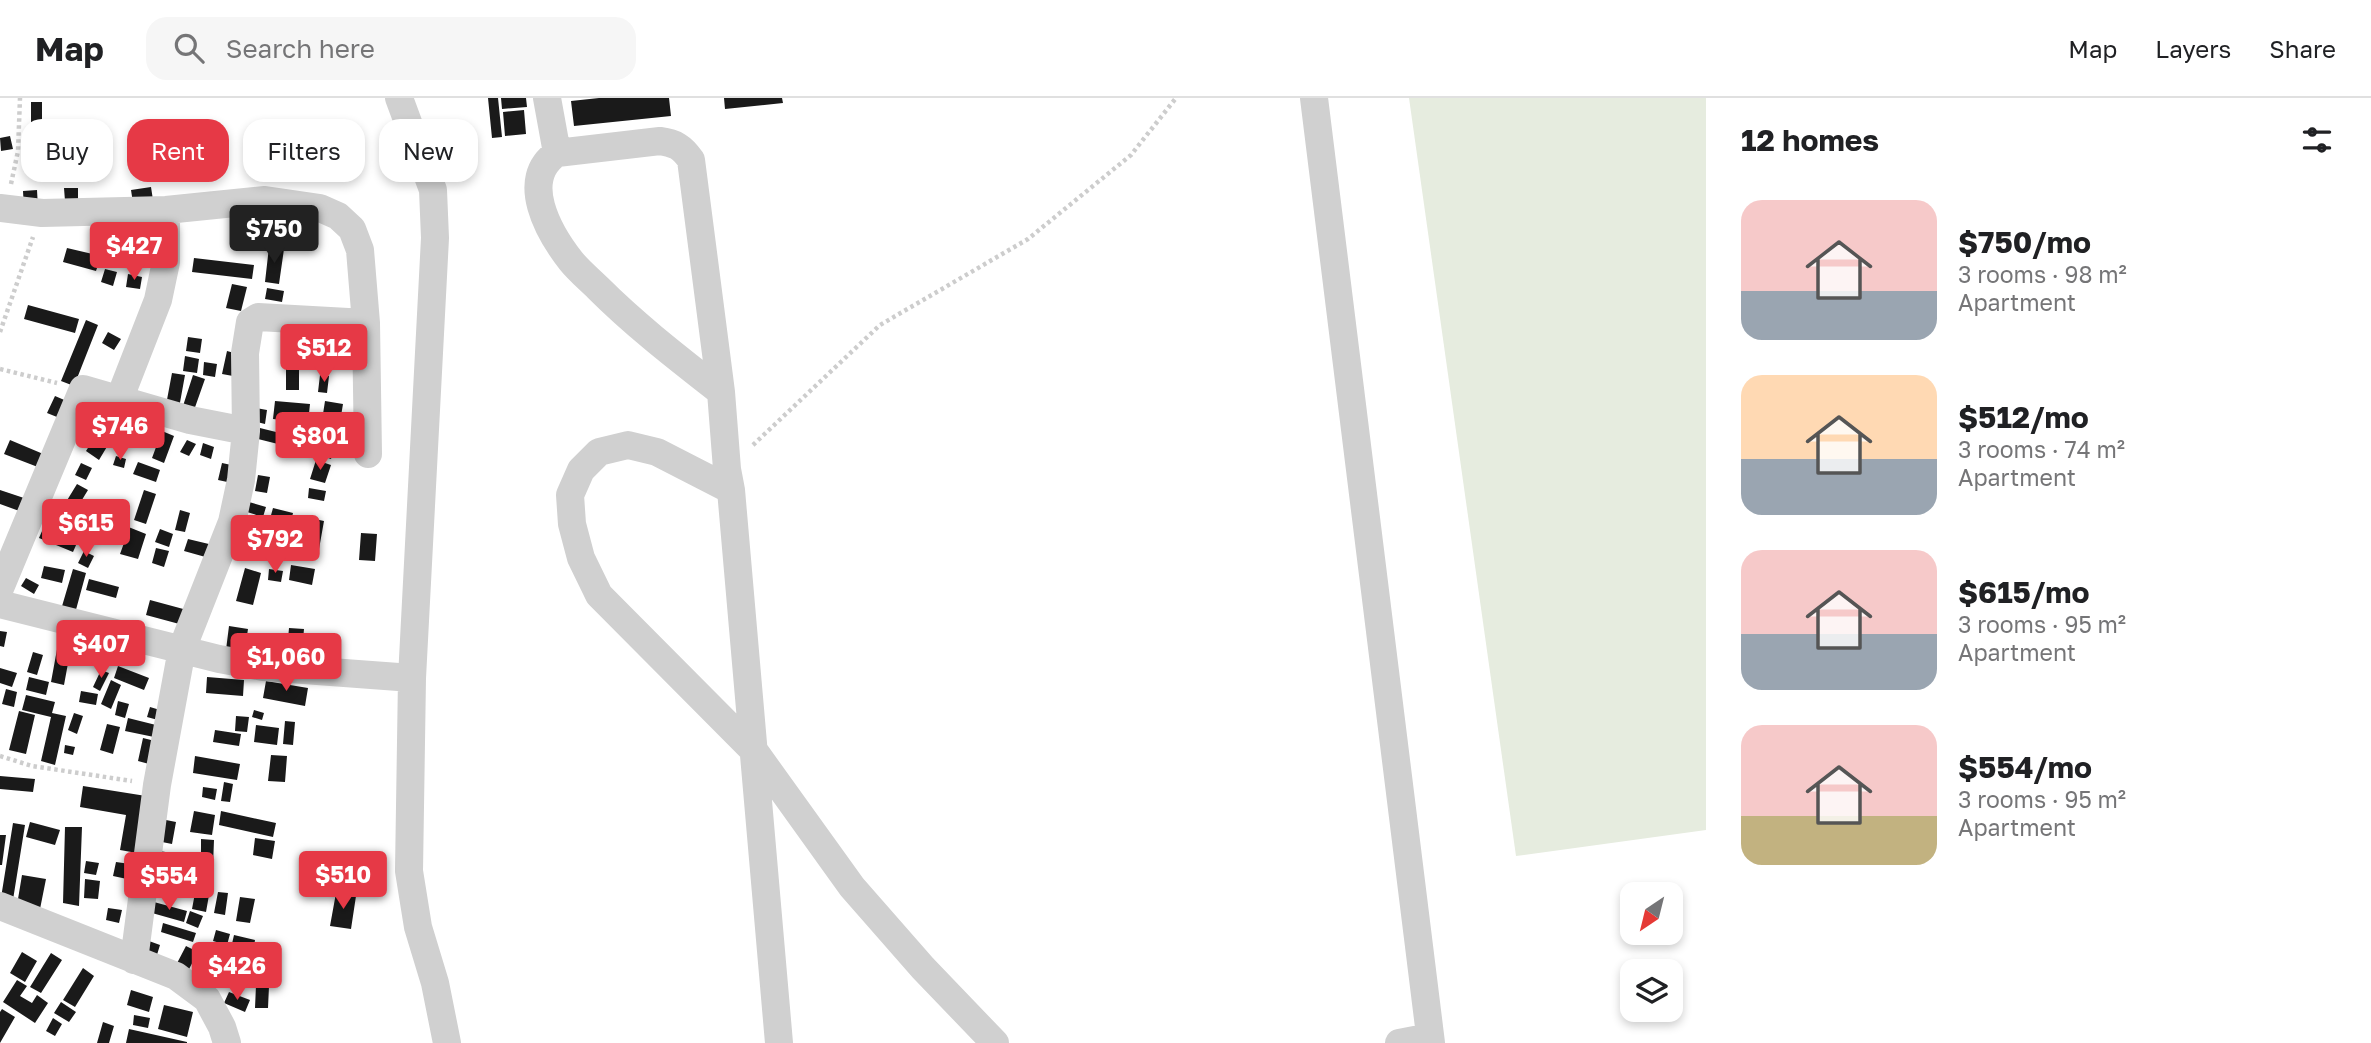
<!DOCTYPE html>
<html lang="en">
<head>
<meta charset="utf-8">
<style>
	body { margin:0; font-family:"Golos Text",sans-serif; background:#f6f6f6; color:#202124; height:100vh; display:flex; flex-direction:column; font-size:26px; white-space:nowrap }
	* { box-sizing:border-box; margin:0 }
	p { font-size:23px; color:#757577 }
	.icon { flex:none; width:38px; height:38px; fill:none; stroke:currentColor; stroke-width:2; stroke-linecap:round; stroke-linejoin:round }
	.map { position:relative; flex:1; overflow:hidden }
	.details { display:flex; flex-direction:column; background:#fff; width:665px }
	.details>* { flex:none }
	.banner { position:absolute; left:21px; top:21px; width:665px; height:63px; display:flex; gap:14px }
	.needle { width:46px; rotate:215deg }
	.fabs { position:absolute; left:1620px; top:784px; display:grid; gap:14px }
	.fabs a { display:grid; place-items:center; width:63px; height:63px; border-radius:14px; background:#fff; box-shadow:0 4px 10px #0003; font-size:35px }
	.price { position:absolute; translate:-50% -60px; padding:0 16px; border-radius:7px; background:#e63946; color:#fff; font-size:23px; line-height:46px; filter:drop-shadow(0 2px 4px #0008) }
	.price::after { content:''; position:absolute; left:50%; top:42px; width:21px; height:16px; margin-left:-10px; background:inherit; clip-path:polygon(0 0,100% 0,50% 100%) }
	.price.on { background:#222; color:#fff }
	ul { padding:0; list-style:none }
	li { display:flex; align-items:center; gap:21px; height:175px; padding:0 35px }
	li span { display:grid; place-items:center; flex:none; width:196px; height:140px; border-radius:21px; color:#555 }
	li>.icon { margin-inline-start:auto }
	span .icon { width:84px; height:84px; fill:#fffc; stroke-width:1 }
	li b { font-size:30px }
	h2 { display:flex; justify-content:space-between; align-items:center; height:84px; padding:0 35px; font-size:30px }
	.tag { padding:0 24px; border-radius:21px; background:#fff; box-shadow:0 4px 10px #0003; font-size:24px; line-height:63px }
	.tag.on { background:#e63946; color:#fff }
	header { display:flex; align-items:center; gap:42px; box-sizing:border-box; height:98px; padding:0 35px; background:#fff; border-bottom:2px solid #e0e0e0 }
	header strong { font-size:33px }
	nav { display:flex; gap:38px; margin-inline-start:auto; font-size:24px }
	.search { width:490px; height:63px; background:#f6f6f6; display:flex; align-items:center; gap:18px; box-sizing:border-box; padding:0 24px; border-radius:21px; color:#757577; font-size:26px }
	main { display:flex; flex:1; min-height:0 }
	.map>svg:first-child { display:block }
	.green { fill:#e6ecdf }
	.building { fill:#1a1a1a }
	.lines { fill:none; stroke-linecap:round; stroke-linejoin:round }
	.path { stroke:#cdcdcd; stroke-width:4.5; stroke-dasharray:3.5 3.5; stroke-linecap:butt }
	.minor { stroke:#d0d0d0; stroke-width:28 }
</style>
</head>
<body>
<header>
<strong>Map</strong>
<div class="search"><svg class="icon" aria-label="search" viewBox="0 0 24 24"><circle cx="10" cy="10" r="6"/><path d="M15 15l6 6"/></svg>Search here</div>
<nav><a>Map</a><a>Layers</a><a>Share</a></nav>
</header>
<main>
<div class="map">
<svg width="1706" height="945" viewBox="0 0 1706 945">
	<rect width="100%" height="100%" fill="#fff"/>
	<path class="green" d="M1409,0H1706V732L1516,758Z"/>
	<path class="building" d="M488,0H498L502,39L492,40Z
		M501,0H526L527,9L502,11Z
		M599,0H669L671,18L574,28L571,3Z
		M724,0H782L783,5L725,11Z
		M31,4H42V38H31Z
		M524,12L526,36L505,38L503,14Z
		M10,38L13,51L1,53L0,40Z
		M34,56L37,67L30,69L27,58Z
		M151,89L153,102L133,105L131,92Z
		M64,90H78V103H65Z
		M37,92L38,110L24,111L23,93Z
		M118,145L130,151L125,161L113,155Z
		M269,149L284,151L279,186L265,184Z
		M67,150L101,158L96,173L63,164Z
		M194,160L254,167L252,181L192,174Z
		M105,171L117,174L113,188L101,184Z
		M128,176L142,179L140,191L126,189Z
		M232,186L247,189L241,213L226,210Z
		M267,190L284,193L282,204L265,201Z
		M28,207L79,221L75,235L24,221Z
		M86,222L98,227L74,288L61,283Z
		M108,234L121,241L114,252L102,245Z
		M188,239L202,241L200,255L186,253Z
		M227,253L238,256L233,278L222,276Z
		M185,258L199,261L197,275L183,273Z
		M204,264L217,266L215,279L203,277Z
		M286,266H299V292H286Z
		M172,275L185,277L179,310L166,307Z
		M193,277L205,281L193,315L182,311Z
		M320,277L329,278L327,295L318,294Z
		M55,298L69,304L62,321L47,315Z
		M275,303L310,306L308,325L273,321Z
		M325,303L343,306L341,318L323,316Z
		M256,310L267,312L265,326L253,323Z
		M260,330L280,335L278,346L258,341Z
		M313,330L338,339L331,361L305,352Z
		M162,333L174,338L164,365L152,360Z
		M98,334L111,342L99,362L86,353Z
		M119,338L126,341L121,354L114,351Z
		M10,342L48,358L43,371L4,356Z
		M187,342L196,346L189,358L180,354Z
		M203,345L214,349L211,361L200,357Z
		M116,358L126,361L124,370L113,367Z
		M316,362L331,367L325,385L310,381Z
		M138,364L160,372L156,384L133,376Z
		M81,365L92,370L86,382L75,377Z
		M222,365L236,368L232,385L218,382Z
		M258,377L270,379L267,395L255,393Z
		M77,386L88,392L77,410L66,404Z
		M309,390L326,393L324,403L308,400Z
		M0,392L27,401L22,414L0,406Z
		M144,392L156,396L146,426L134,422Z
		M249,404L266,409L263,419L247,414Z
		M273,410L293,415L287,440L266,435Z
		M180,412L190,415L185,434L175,432Z
		M310,420L324,423L319,451L304,448Z
		M111,422L146,436L138,461L120,456L124,445L115,440L111,447L100,440Z
		M254,423L264,425L262,435L252,433Z
		M46,424L80,438L73,454L39,440Z
		M160,431L173,436L169,449L155,444Z
		M361,435L377,436L375,463L359,462Z
		M188,441L213,447L209,460L184,453Z
		M280,445L288,448L283,459L276,456Z
		M156,450L169,453L164,469L152,465Z
		M84,453L94,458L88,470L78,465Z
		M291,467L315,471L312,487L289,482Z
		M44,468L65,472L62,485L41,480Z
		M245,470L261,475L253,507L236,503Z
		M73,471L86,475L74,519L60,515Z
		M269,471L283,473L281,484L268,482Z
		M26,480L39,487L34,496L21,488Z
		M89,481L119,489L116,500L86,492Z
		M150,502L187,512L183,527L146,517Z
		M229,528L248,531L243,563L225,560Z
		M289,530L304,531L302,553L287,552Z
		M0,533L7,534L4,549L0,548Z
		M251,544H262V563L250,562Z
		M58,546L71,549L64,587L51,584Z
		M33,554L43,557L37,577L27,574Z
		M118,568L149,580L144,592L114,580Z
		M0,570L17,575L12,589L0,585Z
		M101,572L109,575L100,593L93,589Z
		M29,579L49,584L46,597L26,592Z
		M207,579L244,582L243,598L206,595Z
		M111,582L121,587L111,611L101,606Z
		M266,583L308,590L305,608L263,600Z
		M6,591L17,594L14,609L2,606Z
		M81,593L98,596L96,607L79,604Z
		M26,597L55,604L52,615L66,618L55,667L41,663L51,619L22,612Z
		M118,603L129,606L125,620L115,617Z
		M150,609L160,612L158,622L147,619Z
		M254,612L264,615L262,622L252,619Z
		M19,613L35,617L26,656L9,652Z
		M74,615L83,618L77,636L68,632Z
		M236,618L249,619L247,634L235,633Z
		M128,620L156,627L154,639L125,633Z
		M285,623L295,624L293,647L283,646Z
		M107,626L120,629L113,656L100,652Z
		M256,627L279,630L277,647L254,644Z
		M215,632L241,636L239,648L213,644Z
		M143,640L155,643L149,666L138,663Z
		M65,647L75,649L73,657L64,655Z
		M271,657L287,658L285,684L268,683Z
		M195,658L240,666L237,682L193,675Z
		M0,678L35,681L33,694L0,691Z
		M224,684L233,686L230,704L221,703Z
		M83,688L146,698L137,755L120,752L126,717L80,709Z
		M203,689L217,691L215,702L202,699Z
		M194,713L215,717L212,737L190,734Z
		M221,713L276,725L273,739L219,727Z
		M166,722L176,724L172,746L162,744Z
		M30,724L60,732L55,747L26,739Z
		M13,725L25,727L12,808L0,806Z
		M65,729H82L79,808L63,805Z
		M0,737H6L2,767H0Z
		M255,740L275,743L272,761L253,757Z
		M201,741L214,742L213,768L201,767Z
		M159,753L198,759L196,771L157,765Z
		M86,763L99,765L96,777L84,775Z
		M116,764L130,766L127,781L113,778Z
		M153,769L212,781L209,791L151,779Z
		M22,777L46,781L40,811L17,807Z
		M85,781L100,783L98,801L84,800Z
		M218,794L228,795L225,817L214,815Z
		M195,795L209,797L206,814L192,811Z
		M336,795L356,798L351,831L330,828Z
		M240,799L255,801L250,825L236,823Z
		M154,804L187,813L184,824L152,815Z
		M108,810L122,812L119,825L106,822Z
		M190,813L203,818L198,830L186,825Z
		M163,825L196,835L193,844L161,834Z
		M216,832L230,836L227,847L213,843Z
		M234,837L255,842L253,855L231,850Z
		M149,843L160,847L156,860L145,856Z
		M186,848L198,854L187,875L175,869Z
		M22,854L37,863L25,884L10,875Z
		M51,855L62,862L41,895L30,889Z
		M255,859L268,860L267,882L254,881Z
		M83,870L94,878L75,909L63,902Z
		M17,882L27,888L20,898L32,905L37,897L48,905L35,925L3,904Z
		M256,887L269,888L268,910H255Z
		M131,892L153,899L149,914L127,907Z
		M229,894L250,902L245,914L224,905Z
		M61,904L76,914L69,924L54,915Z
		M164,907L193,914L187,939L158,931Z
		M2,911L15,919L0,945V914Z
		M134,917L150,920L148,930L133,927Z
		M53,920L62,926L55,938L46,933Z
		M103,924L114,928L109,945H97Z
		M129,931L187,944V945H126Z"/>
	<g class="lines">
		<path class="path" d="M11,86L18,53L20,0
			M0,234L33,139
			M0,271L57,285
			M753,347L880,227L1028,141L1131,57L1176,0
			M0,658L32,668L132,683"/>
		<path class="minor" d="M399,0L433,92L435,140L412,580L409,773L418,829L435,885L447,945
			M547,0L557,55
			M1314,0L1431,945
			M0,110L42,115L166,112L265,102L320,110L338,118L352,131L360,152L366,225L368,356
			M721,294C679,261 636,228 598,190C589,181 579,173 571,163C549,135 518,81 557,55L660,43C675,45 682,49 691,62L721,294L727,371L731,392L779,945
			M119,302L158,202L166,164V112
			M731,392L657,354L628,347L599,354L581,372L570,397L572,426L581,460L599,497L755,654L852,789L923,870L995,945
			M0,490L83,291L190,322L246,333
			M0,506L219,561L263,569L412,580
			M0,808L176,878L207,901L222,929L227,945
			M134,862L157,687L182,551L232,424L241,382L246,333L245,255L250,224L258,219L366,225
			M1399,945L1430,939"/>
	</g>
</svg>
<div class="fabs">
<a><svg class="needle" viewBox="-14 -14 28 28"><path d="M0-13l5 13h-10z" fill="#e53935"/><path d="M0 13l5-13h-10z" fill="#757577"/></svg></a>
<a><svg class="icon" aria-label="layers" viewBox="0 0 24 24"><path d="M12 4l9 5-9 5-9-5zM3 14l9 5 9-5"/></svg></a>
</div>
<b class="price on" style="left:274px;top:167px">$750</b>
<b class="price" style="left:134px;top:184px">$427</b>
<b class="price" style="left:324px;top:286px">$512</b>
<b class="price" style="left:120px;top:364px">$746</b>
<b class="price" style="left:320px;top:374px">$801</b>
<b class="price" style="left:86px;top:461px">$615</b>
<b class="price" style="left:275px;top:477px">$792</b>
<b class="price" style="left:101px;top:582px">$407</b>
<b class="price" style="left:286px;top:595px">$1,060</b>
<b class="price" style="left:343px;top:813px">$510</b>
<b class="price" style="left:169px;top:814px">$554</b>
<b class="price" style="left:237px;top:904px">$426</b>
<div class="banner">
<a class="tag">Buy</a>
<a class="tag on">Rent</a>
<a class="tag">Filters</a>
<a class="tag">New</a>
</div>
</div>
<section class="details">
<h2>12 homes<svg class="icon" aria-label="filters" viewBox="0 0 24 24"><path d="M4 7h16M4 17h16"/><circle cx="9" cy="7" r="2"/><circle cx="15" cy="17" r="2"/></svg></h2>
<ul>
<li><span style="background:linear-gradient(#f6c9c9 65%,#9aa5b1 0)"><svg class="icon" aria-label="home" viewBox="0 0 24 24"><path d="M3 11l9-7 9 7M6 9v11h12V9"/></svg></span><div><b>$750/mo</b><p>3 rooms · 98 m²</p><p>Apartment</p></div></li>
<li><span style="background:linear-gradient(#ffd9b3 60%,#9aa5b1 0)"><svg class="icon" aria-label="home" viewBox="0 0 24 24"><path d="M3 11l9-7 9 7M6 9v11h12V9"/></svg></span><div><b>$512/mo</b><p>3 rooms · 74 m²</p><p>Apartment</p></div></li>
<li><span style="background:linear-gradient(#f6c9c9 60%,#9aa5b1 0)"><svg class="icon" aria-label="home" viewBox="0 0 24 24"><path d="M3 11l9-7 9 7M6 9v11h12V9"/></svg></span><div><b>$615/mo</b><p>3 rooms · 95 m²</p><p>Apartment</p></div></li>
<li><span style="background:linear-gradient(#f6c9c9 65%,#c2b280 0)"><svg class="icon" aria-label="home" viewBox="0 0 24 24"><path d="M3 11l9-7 9 7M6 9v11h12V9"/></svg></span><div><b>$554/mo</b><p>3 rooms · 95 m²</p><p>Apartment</p></div></li>
</ul>
</section>
</main>
</body>
</html>
